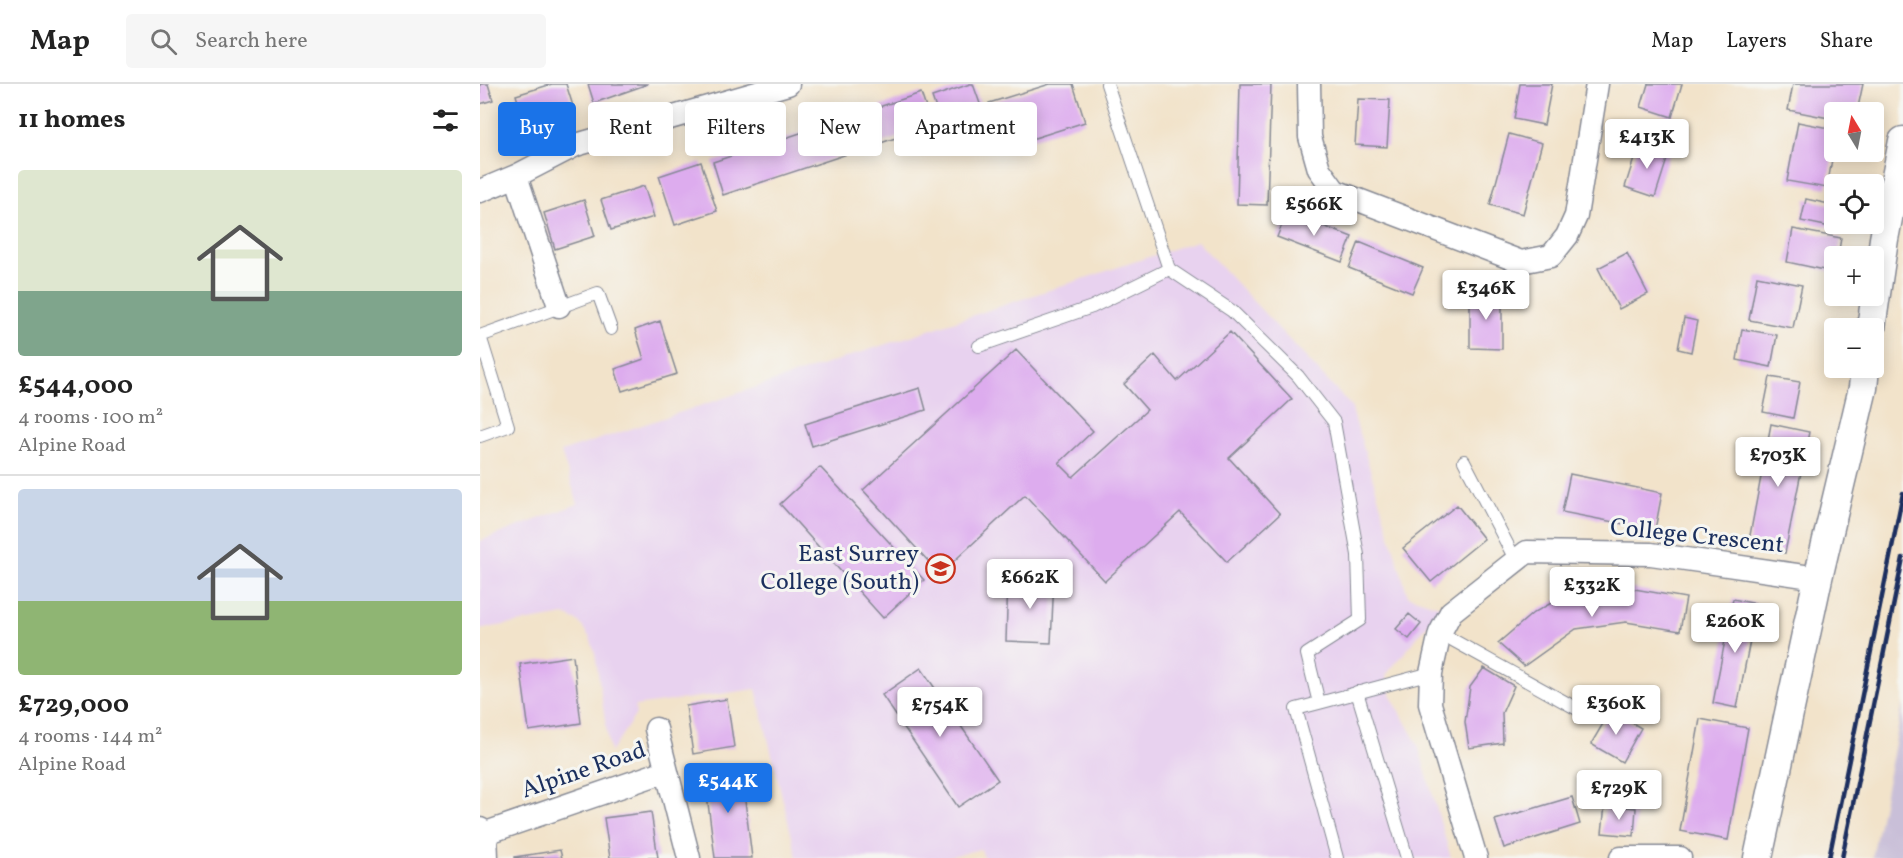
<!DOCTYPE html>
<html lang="en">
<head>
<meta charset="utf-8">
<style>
	body { margin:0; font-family:Vollkorn,serif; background:#f6f6f6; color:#222; height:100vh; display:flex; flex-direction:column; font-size:22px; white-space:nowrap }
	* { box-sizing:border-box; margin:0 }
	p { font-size:20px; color:#767676 }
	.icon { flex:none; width:33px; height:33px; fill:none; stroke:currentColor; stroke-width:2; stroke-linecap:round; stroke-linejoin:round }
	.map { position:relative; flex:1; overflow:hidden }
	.panel { display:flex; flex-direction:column; background:#fff; width:480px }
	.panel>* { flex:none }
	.guide { position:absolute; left:18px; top:18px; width:570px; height:54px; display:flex; gap:12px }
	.needle { width:39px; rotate:350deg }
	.controls { position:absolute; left:1344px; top:18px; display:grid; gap:12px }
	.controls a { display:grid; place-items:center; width:60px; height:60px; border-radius:6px; background:#fff; box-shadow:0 3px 15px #0003; font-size:30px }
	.price { position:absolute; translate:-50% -51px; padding:0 14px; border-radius:6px; background:#fff; color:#222; font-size:20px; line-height:39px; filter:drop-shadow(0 2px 3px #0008) }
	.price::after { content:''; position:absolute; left:50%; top:36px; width:18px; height:14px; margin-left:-9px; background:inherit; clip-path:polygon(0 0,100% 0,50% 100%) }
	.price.active { background:#1a73e8; color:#fff }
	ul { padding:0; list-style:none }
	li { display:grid; align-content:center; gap:12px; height:318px; padding:0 18px }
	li+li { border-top:2px solid #e0e0e0 }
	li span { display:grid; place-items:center; height:186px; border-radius:6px; color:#555 }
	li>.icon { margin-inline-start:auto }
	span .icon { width:108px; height:108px; fill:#fffc; stroke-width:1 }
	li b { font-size:26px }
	h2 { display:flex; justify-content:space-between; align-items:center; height:72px; padding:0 18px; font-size:26px }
	.tag { padding:0 21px; border-radius:6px; background:#fff; box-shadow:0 3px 15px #0003; font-size:21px; line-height:54px }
	.tag.active { background:#1a73e8; color:#fff }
	header { display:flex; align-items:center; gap:36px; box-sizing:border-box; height:84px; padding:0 30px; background:#fff; border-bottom:2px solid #e0e0e0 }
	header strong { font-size:28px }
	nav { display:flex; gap:33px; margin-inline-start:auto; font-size:21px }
	.search { width:420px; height:54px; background:#f6f6f6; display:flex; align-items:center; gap:15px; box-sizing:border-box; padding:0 21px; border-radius:6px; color:#767676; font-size:22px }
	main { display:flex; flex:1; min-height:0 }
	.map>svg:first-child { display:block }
	.built { fill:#e8d2ef }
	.industrial { fill:#c9bfd8 }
	.building { fill:#ddacee }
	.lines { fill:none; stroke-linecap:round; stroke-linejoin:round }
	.service-casing { stroke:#868994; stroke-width:14 }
	.minor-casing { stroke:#868994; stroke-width:25 }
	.tertiary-casing { stroke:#868994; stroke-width:31 }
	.service { stroke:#fff; stroke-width:12 }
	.minor { stroke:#fff; stroke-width:22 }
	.tertiary { stroke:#fff; stroke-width:28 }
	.rail { stroke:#1b2f5e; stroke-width:4.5 }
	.labels { text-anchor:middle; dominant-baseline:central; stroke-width:6; stroke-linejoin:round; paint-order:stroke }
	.street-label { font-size:24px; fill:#1b2f5e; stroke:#f6f6f2 }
	.poi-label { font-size:24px; fill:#1b2f5e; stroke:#f6f6f2; text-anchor:end }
</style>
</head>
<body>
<header>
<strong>Map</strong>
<div class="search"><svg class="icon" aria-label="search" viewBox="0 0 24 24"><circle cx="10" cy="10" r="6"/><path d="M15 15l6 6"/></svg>Search here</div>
<nav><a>Map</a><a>Layers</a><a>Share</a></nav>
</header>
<main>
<section class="panel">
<h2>11 homes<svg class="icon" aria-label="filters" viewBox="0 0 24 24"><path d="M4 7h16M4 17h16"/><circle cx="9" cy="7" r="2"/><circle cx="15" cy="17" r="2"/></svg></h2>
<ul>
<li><span style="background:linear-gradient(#dfe7d0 65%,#7fa58c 0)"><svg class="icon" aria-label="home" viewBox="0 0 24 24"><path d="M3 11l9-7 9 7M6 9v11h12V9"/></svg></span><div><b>£544,000</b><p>4 rooms · 100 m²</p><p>Alpine Road</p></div></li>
<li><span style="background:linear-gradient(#c9d6e8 60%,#8fb573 0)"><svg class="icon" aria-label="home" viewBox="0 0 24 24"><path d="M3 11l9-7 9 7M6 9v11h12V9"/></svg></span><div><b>£729,000</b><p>4 rooms · 144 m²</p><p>Alpine Road</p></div></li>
</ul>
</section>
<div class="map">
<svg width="1423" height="774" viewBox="0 0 1423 774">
	<rect width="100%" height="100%" fill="#f6f6f2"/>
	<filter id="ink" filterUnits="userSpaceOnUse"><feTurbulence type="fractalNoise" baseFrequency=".0167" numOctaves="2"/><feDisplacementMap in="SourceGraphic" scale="12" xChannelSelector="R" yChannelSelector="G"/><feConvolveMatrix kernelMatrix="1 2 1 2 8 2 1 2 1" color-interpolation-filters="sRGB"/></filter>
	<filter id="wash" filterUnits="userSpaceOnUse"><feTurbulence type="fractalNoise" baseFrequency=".008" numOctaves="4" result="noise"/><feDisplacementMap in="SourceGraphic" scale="24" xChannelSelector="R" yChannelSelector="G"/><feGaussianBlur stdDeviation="1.35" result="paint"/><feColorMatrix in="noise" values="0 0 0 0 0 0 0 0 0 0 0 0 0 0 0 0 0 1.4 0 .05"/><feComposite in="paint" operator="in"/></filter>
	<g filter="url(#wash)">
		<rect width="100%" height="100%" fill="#f2e3ca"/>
		<path class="built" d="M717,157L871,322L928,512L962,523L906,591L911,612L938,661L971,774H504L501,765L463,774H317L276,605L155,622L156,630L130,669L115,569L110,554L99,538L85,531L0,545V457L98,420L81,368Z"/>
		<path class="industrial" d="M1423,620V774H1392Z"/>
		<g id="blocks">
			<path class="building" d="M0,0H8L13,16L0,20Z
				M72,0H86L93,22L44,38L36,11Z
				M108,0H168L114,19Z
				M490,0H493L504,31L463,45L452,13Z
				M570,0H593L605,38L523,64L509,19Z
				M760,0H791L787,121L757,120Z
				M1040,0H1072L1064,41L1034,35Z
				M1168,0H1202L1192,33L1161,23Z
				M1313,0H1383L1377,28H1354V35L1308,26Z
				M441,9L452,42L243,111L233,78Z
				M878,15L910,16L907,63L875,61Z
				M1318,38L1354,45V64L1347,104L1307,97Z
				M1029,50L1062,59L1043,130L1010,121Z
				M1159,59L1189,69L1175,113L1145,103Z
				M221,78L237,127L195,141L179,92Z
				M164,102L174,133L131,146L121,116Z
				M1326,115L1354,121V140H1361L1360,145L1321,137Z
				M104,116L115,152L75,165L64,129Z
				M807,128L872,153L862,178L797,153Z
				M1313,145L1361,154L1358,172H1354V188L1307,178Z
				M879,158L943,184L932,209L869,184Z
				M1147,169L1168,210L1139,225L1118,184Z
				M1277,192L1322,201L1313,244L1269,236Z
				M990,209H1022V265L990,264Z
				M1204,234L1217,237L1211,268L1198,265Z
				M180,237L197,290L142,307L135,285L164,275L155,246Z
				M1262,245L1297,251L1291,283L1257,276Z
				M750,248L812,315L749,374L800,430L747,478L700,428L625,497L545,411L460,490L383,406L536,266L613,347L579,379L593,393L667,326L644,300L675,271L697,297Z
				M1290,293L1320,298L1313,334L1283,328Z
				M440,304L446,326L332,362L325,340Z
				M1291,340L1329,348L1305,469L1268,462Z
				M340,383L444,496L403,534L300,420Z
				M1090,390L1182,409L1175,446L1082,428Z
				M977,421L1004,455L951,498L923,464Z
				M528,493L574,495L571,559L526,557Z
				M1124,503L1149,504L1206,514L1200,547L1146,538L1096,545L1044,582L1018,559L1053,529L1075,517L1099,508Z
				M1253,515L1277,520L1257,624L1233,619Z
				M929,530L941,540L929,555L916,545Z
				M93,572L101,639L49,647L40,580Z
				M441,584L518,696L478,723L402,611Z
				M1004,584L1034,602L1022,629L1023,659L989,664L985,638L990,603Z
				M247,615L254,663L213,670L206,622Z
				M1131,626L1161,644L1142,678L1111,660Z
				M1220,635L1268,644L1248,756L1200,747Z
				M261,684L272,774H235L224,688Z
				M1092,713L1100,740L1024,764L1015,736Z
				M1125,721L1156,724L1154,752L1122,749Z
				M171,728L178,774H130L124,734Z
				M80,766L82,774H35V773Z"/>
		</g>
	</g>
	<g filter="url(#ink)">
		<use href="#blocks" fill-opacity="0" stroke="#868994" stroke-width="1.5"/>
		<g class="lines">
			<defs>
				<path id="service" d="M627,0L689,185L752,227L818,292L854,338L878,471L880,536L827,570L839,619L951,589
					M499,262L612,223L689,185
					M0,352L28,342L0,252L118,209L131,245
					M984,377L1036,477
					M960,549L1101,627L1116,620L1139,614L1162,623
					M877,608L927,774
					M839,619L816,625L857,774"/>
				<path id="minor" d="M829,0L830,53L839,85L855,107L1041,178L1071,172L1087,152L1096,132L1117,0
					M36,92L79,222
					M0,107L36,92L96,61L308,0
					M176,645L209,774
					M0,745L6,749L186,687
					M6,749L7,774
					M996,774L950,620L951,589L960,549L971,528L1047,468L1171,470L1338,494
					M1141,774H1200"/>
				<path id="tertiary" d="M1391,244L1404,155L1423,57
					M1278,774L1338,494L1383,304L1385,284"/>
			</defs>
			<use href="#service" class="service-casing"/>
			<use href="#minor" class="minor-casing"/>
			<use href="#tertiary" class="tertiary-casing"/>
			<use href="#service" class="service"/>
			<use href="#minor" class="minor"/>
			<use href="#tertiary" class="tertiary"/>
			<path class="rail" d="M1349,774L1423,409
				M1362,774L1423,474"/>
		</g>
	</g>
	<defs>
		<symbol id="university-ring" viewBox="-11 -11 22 22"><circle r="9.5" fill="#f6f6f2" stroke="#c8321e" stroke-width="1.5"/><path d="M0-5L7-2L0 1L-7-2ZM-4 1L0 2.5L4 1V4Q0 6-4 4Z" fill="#c8321e"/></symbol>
	</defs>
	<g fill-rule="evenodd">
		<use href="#university-ring" x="444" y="468" width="33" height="33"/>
	</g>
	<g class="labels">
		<g class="street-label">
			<text transform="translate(1217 453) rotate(6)">College Crescent</text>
			<text transform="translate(104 687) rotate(-19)">Alpine Road</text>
		</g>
		<g class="poi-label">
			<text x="439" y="471">East Surrey<tspan x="439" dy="28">College (South)</tspan></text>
		</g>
	</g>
</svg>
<div class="controls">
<a><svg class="needle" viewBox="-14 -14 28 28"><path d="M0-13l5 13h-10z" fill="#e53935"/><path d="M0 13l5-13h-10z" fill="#767676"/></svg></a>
<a><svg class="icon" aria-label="locate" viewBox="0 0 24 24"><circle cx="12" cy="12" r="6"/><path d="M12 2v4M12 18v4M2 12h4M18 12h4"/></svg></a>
<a>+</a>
<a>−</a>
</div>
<b class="price" style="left:1167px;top:86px">£413K</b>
<b class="price" style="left:834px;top:153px">£566K</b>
<b class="price" style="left:1006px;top:237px">£346K</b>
<b class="price" style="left:1298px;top:404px">£703K</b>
<b class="price" style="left:550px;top:526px">£662K</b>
<b class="price" style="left:1112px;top:534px">£332K</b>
<b class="price" style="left:1255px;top:570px">£260K</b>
<b class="price" style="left:1136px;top:652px">£360K</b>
<b class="price" style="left:460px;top:654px">£754K</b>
<b class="price active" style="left:248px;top:730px">£544K</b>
<b class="price" style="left:1139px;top:737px">£729K</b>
<div class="guide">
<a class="tag active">Buy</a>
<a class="tag">Rent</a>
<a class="tag">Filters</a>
<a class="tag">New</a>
<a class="tag">Apartment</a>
</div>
</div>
</main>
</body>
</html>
